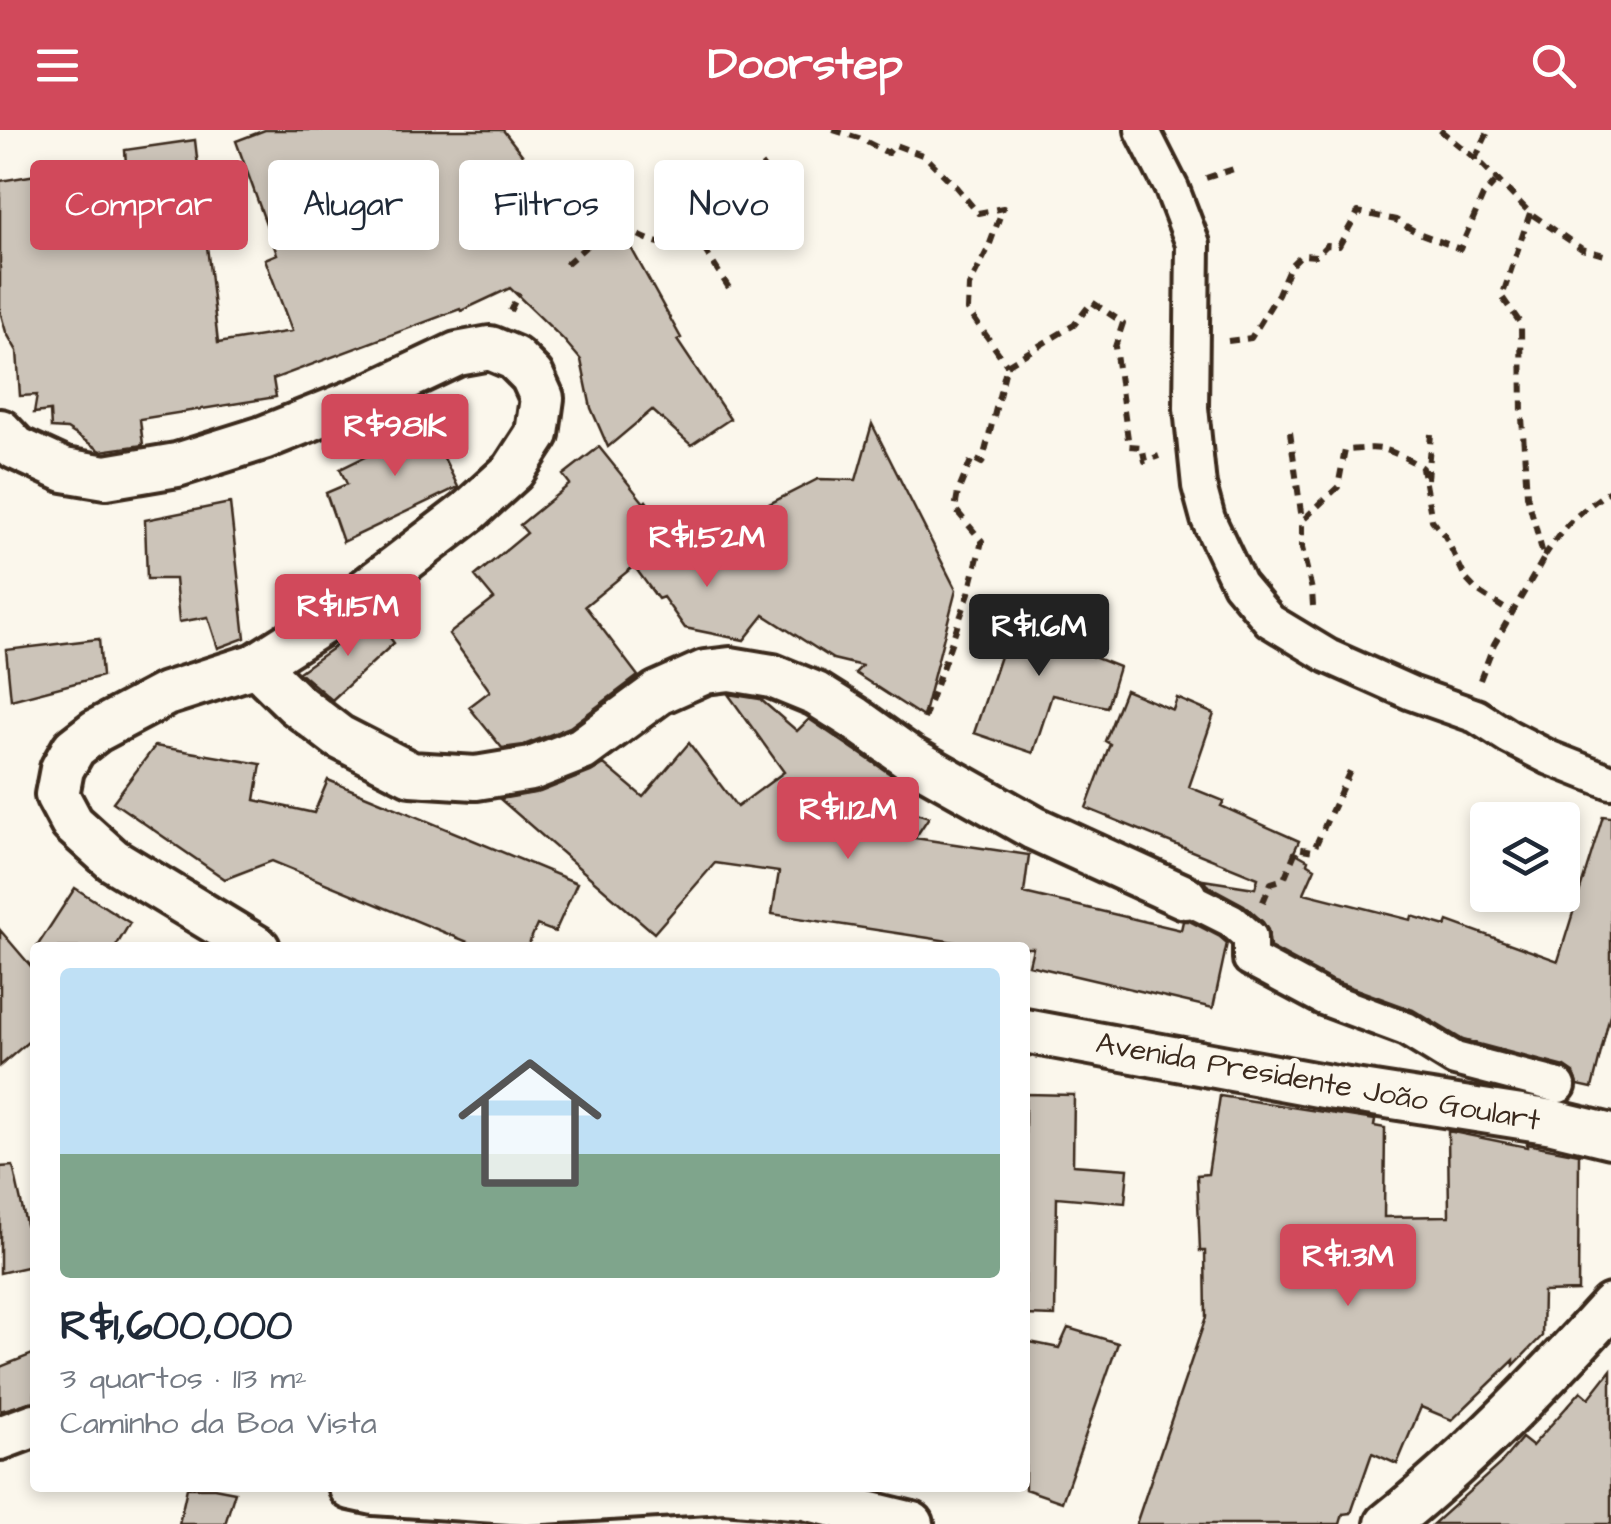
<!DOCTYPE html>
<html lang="pt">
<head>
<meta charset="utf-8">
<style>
	body { margin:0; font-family:"Architects Daughter",sans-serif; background:#f2f2f3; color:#1f2937; height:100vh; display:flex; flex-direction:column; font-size:38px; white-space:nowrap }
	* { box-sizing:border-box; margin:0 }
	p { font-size:32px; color:#747a83 }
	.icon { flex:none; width:55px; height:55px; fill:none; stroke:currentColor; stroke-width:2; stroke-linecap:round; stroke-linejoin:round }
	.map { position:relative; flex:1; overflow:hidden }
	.details { position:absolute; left:30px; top:812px; width:1000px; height:550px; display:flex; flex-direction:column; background:#fff; border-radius:10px; box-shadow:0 5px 15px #0003 }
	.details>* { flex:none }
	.top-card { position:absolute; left:30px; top:30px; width:1000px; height:90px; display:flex; gap:20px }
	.controls { position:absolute; left:1470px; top:672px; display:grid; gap:20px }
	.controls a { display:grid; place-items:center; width:110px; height:110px; border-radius:10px; background:#fff; box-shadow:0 5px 15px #0003; font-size:50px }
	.price { position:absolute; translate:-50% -85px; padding:0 22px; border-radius:10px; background:#d1495b; color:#fff; font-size:32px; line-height:65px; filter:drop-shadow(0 2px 5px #0008) }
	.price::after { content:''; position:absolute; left:50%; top:60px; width:30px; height:22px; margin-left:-15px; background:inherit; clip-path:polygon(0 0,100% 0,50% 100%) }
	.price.selected { background:#222; color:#fff }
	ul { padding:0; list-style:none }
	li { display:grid; align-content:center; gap:20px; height:530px; padding:0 30px }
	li+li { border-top:2px solid #e0e1e3 }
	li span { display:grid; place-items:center; height:310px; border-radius:10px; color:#555 }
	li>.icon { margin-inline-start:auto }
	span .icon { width:180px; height:180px; fill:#fffc; stroke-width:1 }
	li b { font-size:42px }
	.chip { padding:0 35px; border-radius:10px; background:#fff; box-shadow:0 5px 15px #0003; font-size:35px; line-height:90px }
	.chip.selected { background:#d1495b; color:#fff }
	header { display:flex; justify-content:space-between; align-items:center; height:130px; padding:0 30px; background:#d1495b; color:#fff; font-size:45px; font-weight:700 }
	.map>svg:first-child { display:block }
	.building { fill:#ccc4b9; stroke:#3b2a1e; stroke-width:2.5 }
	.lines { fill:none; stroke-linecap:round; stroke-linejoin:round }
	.pedestrian-casing { stroke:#3b2a1e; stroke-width:40 }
	.minor-casing { stroke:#3b2a1e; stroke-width:50 }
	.path { stroke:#3b2a1e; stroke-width:6; stroke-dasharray:10 8; stroke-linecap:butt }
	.pedestrian { stroke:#fbf7ec; stroke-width:32 }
	.minor { stroke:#fbf7ec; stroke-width:42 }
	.labels { text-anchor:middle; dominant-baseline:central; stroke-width:10; stroke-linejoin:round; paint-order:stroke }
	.street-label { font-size:30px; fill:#3b2a1e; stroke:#fbf7ec }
</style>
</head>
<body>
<header><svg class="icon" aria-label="menu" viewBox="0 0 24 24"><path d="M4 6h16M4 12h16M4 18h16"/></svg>Doorstep<svg class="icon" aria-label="search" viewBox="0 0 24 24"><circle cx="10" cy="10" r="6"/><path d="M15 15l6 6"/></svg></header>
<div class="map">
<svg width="1611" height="1394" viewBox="0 0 1611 1394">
	<rect width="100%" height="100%" fill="#fbf7ec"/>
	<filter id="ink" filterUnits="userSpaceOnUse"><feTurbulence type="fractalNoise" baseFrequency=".01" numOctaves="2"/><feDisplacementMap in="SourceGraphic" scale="20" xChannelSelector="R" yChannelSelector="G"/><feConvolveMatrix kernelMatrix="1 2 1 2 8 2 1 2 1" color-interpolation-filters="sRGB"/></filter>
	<g filter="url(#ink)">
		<path class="building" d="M265,0H503L554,66L575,44L625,107L681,208L677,210L730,289L691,315L652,280L608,317L591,278L581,230L563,209L510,158L461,181L460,179L273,249L276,267L140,289L143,315L101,321L67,299L51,298L50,281L34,283L37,265L20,266L17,221L6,202L0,181V51L48,43L49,46L126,34L125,20L195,10L218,213L292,201L265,129L277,124L236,11Z
			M441,284L461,319L444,328L458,357L343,412L326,363L347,354L340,339L371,324Z
			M872,294L956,460L923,587L855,543L862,536L833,529L764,485L744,510L685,498L663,467L658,469L634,436L585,476L638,546L570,597L524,615L502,618L469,577L490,561L449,504L494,469L475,446L527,403L520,395L570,354L563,345L599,317L644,373L646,371L681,419L818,349L856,350Z
			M230,373L245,508L218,518L208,487L179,492L175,449H147L145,390Z
			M1017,476L1076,496L1068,517L1119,537L1107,577L1052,565L1033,623L974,603Z
			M375,488L394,513L332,570L299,542Z
			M99,509L102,546L11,570L6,520Z
			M1125,560L1173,580L1177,568L1214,584L1189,657L1224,671L1221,676L1299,711L1294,722L1308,730L1307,733L1315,738L1304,763L1411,790L1412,786L1446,796L1448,791L1558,831L1603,686L1611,687V881L1592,958L1578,955L1574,943L1565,937L1463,910L1413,880L1331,850L1270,817L1268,800L1263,792L1244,775L1207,755L1203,750L1255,758L1258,748L1086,678L1110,614L1105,611Z
			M728,564L760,569L797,601L809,589L905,654L899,678L929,687L915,708L1029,725L1024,763L1181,800L1183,791H1189L1220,807L1227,813L1213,878L1029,835L1033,818H994L772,784L779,742L715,733L654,803L500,669L540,662L591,642L604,634L643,667L689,613L737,677L784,642Z
			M155,616L261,634L255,670L314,683L328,650L577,753L555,802L537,795L527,818H482L272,731L225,749L113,672Z
			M75,758L130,793L115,818H36Z
			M0,800L35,841V906L0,936Z
			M1025,964L1074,965L1073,1035L1128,1039L1125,1073L1057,1067L1055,1186L1025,1185Z
			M1220,966L1375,990L1374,996L1385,998L1384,1087L1449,1086L1448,1001L1527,1017V1014L1579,1024L1578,1161L1543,1162L1542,1206L1514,1235V1230L1452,1290L1421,1277L1397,1334L1372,1323L1351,1383L1343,1384L1340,1394H1136L1206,1187L1205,1121H1200L1197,1045L1208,1044Z
			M13,1036L35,1135L0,1143V1037Z
			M1068,1198L1118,1213L1062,1372L1025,1359V1211L1059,1218Z
			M35,1223V1271L0,1281V1237Z
			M1611,1240V1394H1433L1500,1334L1522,1308L1532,1316L1581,1261L1589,1268Z
			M187,1358H214L235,1362L225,1394H179Z"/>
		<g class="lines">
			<defs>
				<path id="pedestrian" d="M1142,0L1172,59L1193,114L1191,278L1199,356L1208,389L1239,454L1270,491L1328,526L1411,563L1476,586L1509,607L1550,628L1611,652
					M1185,767L1231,790L1250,807V829L1323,868L1406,899L1455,929L1559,956"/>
				<path id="minor" d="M0,301L16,318L64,340L106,347L177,335L263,308L368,266L457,224L490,218L514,228L532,246L542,268L537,304L513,341L468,382L327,490L256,535L166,564L96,601L74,618L62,639L57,665L72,693L113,730L258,818
					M256,535L296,574L339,607L411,644L476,648L531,639L582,619L658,563L705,542L730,539L772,546L816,564L854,588L910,628L1034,698L1185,767
					M1025,901L1335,958L1553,992L1611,1006
					M0,1308L35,1295
					M351,1358L374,1363L526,1373L724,1361L805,1368L912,1394
					M1387,1394C1466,1331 1543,1252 1611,1176"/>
			</defs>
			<use href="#pedestrian" class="pedestrian-casing"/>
			<use href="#minor" class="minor-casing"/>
			<path class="path" d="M833,0L859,8L888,23L895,15L925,26L956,57L978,83L1003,78L988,119L969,156L968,180L1007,235
				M1440,0L1483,35L1530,83L1582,119L1611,127
				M1475,29L1489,0
				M1206,48L1240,37
				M704,119L729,158
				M566,134L605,100L620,94C649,114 669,117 704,119L735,84L726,64L765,35
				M510,181L519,163
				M1228,211L1251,208L1278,164L1290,136L1301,125L1316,126L1327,115L1339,116L1358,82L1396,90L1416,102L1460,119L1483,66L1497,50
				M1290,302L1302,390
				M1427,349L1431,304
				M1544,427C1564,395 1577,384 1608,362L1611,364
				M1313,476L1312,460L1302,418V391L1338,357L1345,320C1356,320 1370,317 1381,319C1393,321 1413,331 1422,338L1432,390L1445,406L1466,449L1477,461L1513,484
				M1480,550L1494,514L1544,428L1527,365L1522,287L1521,194L1502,167L1530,83
				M924,589L969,463L982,411L955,379L958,362L972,328L982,333L1007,235L1074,195L1092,172L1123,193L1115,217L1129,316L1142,317L1145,331L1159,326
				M1263,772L1271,753L1284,749L1297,718L1313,721L1350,641"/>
			<use href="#pedestrian" class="pedestrian"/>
			<use href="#minor" class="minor"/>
		</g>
	</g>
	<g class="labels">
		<g class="street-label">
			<text transform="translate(1318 952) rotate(10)">Avenida Presidente João Goulart</text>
		</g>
	</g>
</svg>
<div class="controls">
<a><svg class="icon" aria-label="layers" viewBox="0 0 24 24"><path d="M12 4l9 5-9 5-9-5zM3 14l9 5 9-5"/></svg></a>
</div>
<b class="price" style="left:395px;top:349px">R$981K</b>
<b class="price" style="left:707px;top:460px">R$1.52M</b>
<b class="price" style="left:348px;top:529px">R$1.15M</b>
<b class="price selected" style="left:1039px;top:549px">R$1.6M</b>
<b class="price" style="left:848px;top:732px">R$1.12M</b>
<b class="price" style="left:1348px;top:1179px">R$1.3M</b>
<div class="top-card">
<a class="chip selected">Comprar</a>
<a class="chip">Alugar</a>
<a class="chip">Filtros</a>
<a class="chip">Novo</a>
</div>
<section class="details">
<ul>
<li><span style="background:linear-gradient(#bfe0f5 60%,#7fa58c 0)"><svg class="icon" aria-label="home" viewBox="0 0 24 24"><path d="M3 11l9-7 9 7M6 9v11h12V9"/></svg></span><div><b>R$1,600,000</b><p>3 quartos · 113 m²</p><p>Caminho da Boa Vista</p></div></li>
</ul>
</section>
</div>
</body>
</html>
